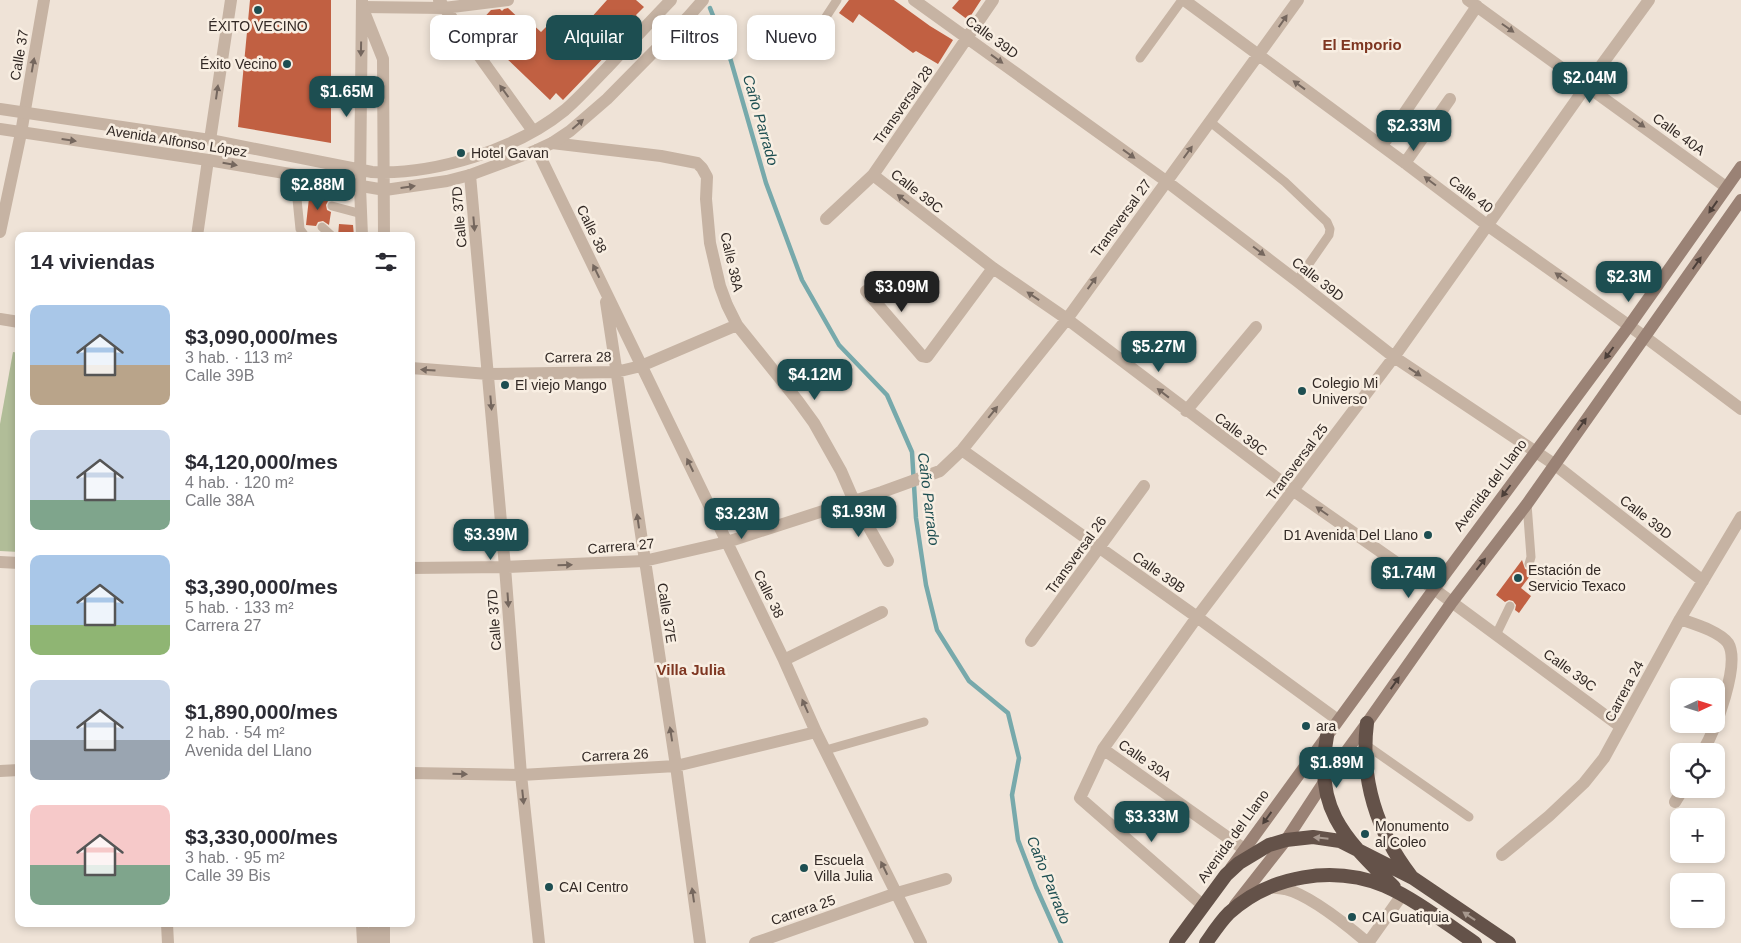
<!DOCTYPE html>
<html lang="es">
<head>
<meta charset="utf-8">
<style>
	body { margin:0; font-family:Arial,sans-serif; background:#f7f7f7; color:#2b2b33; height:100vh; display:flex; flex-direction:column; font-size:19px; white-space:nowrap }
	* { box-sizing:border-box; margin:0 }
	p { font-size:16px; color:#7c7c81 }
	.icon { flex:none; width:28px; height:28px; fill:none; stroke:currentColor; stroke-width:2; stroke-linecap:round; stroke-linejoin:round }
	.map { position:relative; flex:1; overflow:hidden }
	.details { position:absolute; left:15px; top:232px; width:400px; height:695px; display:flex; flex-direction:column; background:#fff; border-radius:10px; box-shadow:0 2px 8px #0003 }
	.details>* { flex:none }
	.banner { position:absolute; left:430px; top:15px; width:475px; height:45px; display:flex; gap:10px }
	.needle { width:32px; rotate:86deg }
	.buttons { position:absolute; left:1670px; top:678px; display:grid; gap:10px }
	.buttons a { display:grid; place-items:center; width:55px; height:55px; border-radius:10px; background:#fff; box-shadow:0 2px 8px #0003; font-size:25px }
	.price { position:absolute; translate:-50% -42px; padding:0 11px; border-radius:10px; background:#1d4e51; color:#fff; font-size:16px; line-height:32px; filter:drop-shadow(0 1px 2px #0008) }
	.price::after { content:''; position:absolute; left:50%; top:30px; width:15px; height:11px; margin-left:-8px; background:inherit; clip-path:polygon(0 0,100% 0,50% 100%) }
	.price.on { background:#222; color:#fff }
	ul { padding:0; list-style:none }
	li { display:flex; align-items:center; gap:15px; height:125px; padding:0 15px }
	li span { display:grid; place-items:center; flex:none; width:140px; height:100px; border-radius:10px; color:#555 }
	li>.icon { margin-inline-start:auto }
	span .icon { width:60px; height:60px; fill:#fffc; stroke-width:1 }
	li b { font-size:21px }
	h2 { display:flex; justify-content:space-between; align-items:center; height:60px; padding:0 15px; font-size:21px }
	.pill { padding:0 18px; border-radius:10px; background:#fff; box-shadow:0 2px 8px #0003; font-size:18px; line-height:45px }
	.pill.on { background:#1d4e51; color:#fff }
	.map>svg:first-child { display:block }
	.green { fill:#b1bd98 }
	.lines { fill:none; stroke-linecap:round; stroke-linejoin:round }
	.stream { stroke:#77a9ab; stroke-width:4.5 }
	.building { fill:#c16042 }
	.service { stroke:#c6b3a3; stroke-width:9 }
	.minor { stroke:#c6b3a3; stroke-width:12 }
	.tertiary { stroke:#c6b3a3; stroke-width:12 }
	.secondary { stroke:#9a8275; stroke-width:12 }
	.trunk { stroke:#645249; stroke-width:14 }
	.oneway { fill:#75675e }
	.oneway2 { fill:#4c3f39 }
	.oneway3 { fill:#a7988e }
	.poi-dot { fill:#1d4e51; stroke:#f8eee2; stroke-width:2 }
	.labels { text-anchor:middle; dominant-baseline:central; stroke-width:5; stroke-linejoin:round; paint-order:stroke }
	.poi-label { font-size:14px; fill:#322925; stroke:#f8eee2; text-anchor:start }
	.street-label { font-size:14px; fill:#322925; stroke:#f8eee2 }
	.neighbourhood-label { font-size:15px; font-weight:bold; fill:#7e3621; stroke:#f8eee2 }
	.water-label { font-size:15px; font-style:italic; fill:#1d4e51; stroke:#f8eee2 }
</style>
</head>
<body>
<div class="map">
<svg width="1741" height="943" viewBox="0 0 1741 943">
	<rect width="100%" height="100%" fill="#efe3d7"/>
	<path class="green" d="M13,352L19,353V552L0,551V424Z"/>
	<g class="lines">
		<path class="stream" d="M710,8L731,61L766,183L802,280L839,345L887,395L912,452L916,518L926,585L937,630L969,681L1008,713L1019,758L1012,795L1018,840L1036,887L1061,943"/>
	</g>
	<path class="building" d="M250,0H331V143L238,127Z
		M607,0H636L644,7L636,15L640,20L563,100L556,93L550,100L480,33L483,29L478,24L491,10L500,9L502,11L504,9L508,8L527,26L530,22L541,32L554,19L568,32L576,24L581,29Z
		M849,0H894L930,26L953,40L938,64L916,51L913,53L859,14L853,23L839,13Z
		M959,0H981L968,20L952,8Z
		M319,195L333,197L332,200L328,201L326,205L327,210L331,212L329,225L323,221L318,222L316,226L306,225L309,198L315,200Z
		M339,224L353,225L354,236H338Z
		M1522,560L1525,569L1528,570L1535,569L1521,588L1531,596L1519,613L1515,610L1516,605L1513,601L1509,600L1505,602L1496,595Z"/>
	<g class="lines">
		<path class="service" d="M805,49L837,0
			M1140,58L1182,0
			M1209,121L1285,182L1327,222L1330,229L1329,235L1297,281
			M290,174L296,189L300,229L305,236
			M310,178L313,194
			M332,206L362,214
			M322,227L332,236
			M1527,504L1531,557L1529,564
			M1496,635L1510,606
			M1366,745L1469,817
			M826,750L924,722"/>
		<path class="minor" d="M439,0L533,131
			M914,0L1166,181L1297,281L1394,357L1554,464L1703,581
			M1184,0L1405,163L1487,225L1645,337L1741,409
			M1468,0L1726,187
			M362,7L444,8L508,0
			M210,140L231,0
			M552,143L661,156L697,163L702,168L707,177L706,199L710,243L720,286L727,305L737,325L798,401L814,423L841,471L854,501L888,561
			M1382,146L1477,6
			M537,150L784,660L816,732L921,943
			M1405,163L1450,99
			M470,175L505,567L521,775L539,943
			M873,175L993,268L1067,319L1294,491L1434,589L1621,727
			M826,219L873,175L993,0
			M0,232L21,133L44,0
			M197,236L208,160
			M866,291L922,356L927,357L993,268
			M606,302L676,766L700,943
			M0,319L19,322
			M411,368L488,374L616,372L641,366L737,325
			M1186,411L1256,327
			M962,450L1197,617L1338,720
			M0,562L19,563
			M411,568L505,567L644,561L727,542L882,492L940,471L962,450L1067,319L1298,0
			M1680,619C1694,624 1719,631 1728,643C1741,664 1715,730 1703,751
			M1031,641L1144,486
			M784,660L882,612
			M1103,749L1244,849
			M0,771L19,770
			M411,773L521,775L676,766L816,732
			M1675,802L1683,789
			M1502,855L1549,816L1584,783L1604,758L1680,619L1741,517
			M1269,887C1274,888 1280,888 1285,889C1310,895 1348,926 1368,943
			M1202,907L1199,902L1080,798L1103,749L1197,617L1394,357L1587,85L1649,0
			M167,924L168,943
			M755,943L897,893L946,879
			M1368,943L1402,895"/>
		<path class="tertiary" d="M362,0L360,187L362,236
			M365,14L383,59L384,236
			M0,109L210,140L372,172C434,175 516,150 565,110C580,97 594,81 608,67C629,44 650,22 671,0
			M0,129L208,160L385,190L447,181L470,175L537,150L552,143L570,131L607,99L689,16L703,0
			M362,924L363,943
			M384,924V943
			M372,943L375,924"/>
		<path class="secondary" d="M1231,868L1434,589L1629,326L1741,167
			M1235,905L1286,840L1324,782L1367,723L1452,602L1527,504L1741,200"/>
		<path class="trunk" d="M1367,723C1360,779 1377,832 1411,876
			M1327,736C1313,810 1346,839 1394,887
			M1176,943L1226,875L1239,863L1269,845L1286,840L1313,837L1340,841L1413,878L1509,943
			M1206,943C1213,933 1220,922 1229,913C1271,875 1333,865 1385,886C1415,899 1448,925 1475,943"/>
	</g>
	<defs><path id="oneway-solid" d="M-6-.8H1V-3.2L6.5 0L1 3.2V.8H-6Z" transform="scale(1.25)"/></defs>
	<g class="oneway">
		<use href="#oneway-solid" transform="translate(1283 21) rotate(-55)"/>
		<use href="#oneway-solid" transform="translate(1508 28) rotate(35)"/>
		<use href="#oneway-solid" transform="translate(361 49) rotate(91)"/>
		<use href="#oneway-solid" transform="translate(997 59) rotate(36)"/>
		<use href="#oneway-solid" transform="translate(33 65) rotate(-80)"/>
		<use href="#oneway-solid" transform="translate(1299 85) rotate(-144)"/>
		<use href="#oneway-solid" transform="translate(504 91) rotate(-126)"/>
		<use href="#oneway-solid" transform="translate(217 92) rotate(-82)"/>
		<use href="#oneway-solid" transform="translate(1639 123) rotate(36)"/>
		<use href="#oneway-solid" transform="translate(578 124) rotate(-41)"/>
		<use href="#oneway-solid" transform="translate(69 140) rotate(8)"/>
		<use href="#oneway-solid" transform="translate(1188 152) rotate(-54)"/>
		<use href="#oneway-solid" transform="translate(1129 154) rotate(36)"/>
		<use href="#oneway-solid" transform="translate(230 164) rotate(10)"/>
		<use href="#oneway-solid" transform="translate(1430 181) rotate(-143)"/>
		<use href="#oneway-solid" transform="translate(408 187) rotate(-8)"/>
		<use href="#oneway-solid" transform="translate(903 199) rotate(-142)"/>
		<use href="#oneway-solid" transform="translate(474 224) rotate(85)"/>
		<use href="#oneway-solid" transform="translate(1259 251) rotate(37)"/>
		<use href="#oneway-solid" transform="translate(596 271) rotate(-116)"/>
		<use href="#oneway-solid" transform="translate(1561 277) rotate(-145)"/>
		<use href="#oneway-solid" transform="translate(1092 283) rotate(-54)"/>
		<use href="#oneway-solid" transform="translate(1033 296) rotate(-146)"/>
		<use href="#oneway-solid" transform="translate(428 370) rotate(-176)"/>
		<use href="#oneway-solid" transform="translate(1415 372) rotate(34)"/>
		<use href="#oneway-solid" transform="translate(1163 393) rotate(-142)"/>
		<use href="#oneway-solid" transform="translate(491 403) rotate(85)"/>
		<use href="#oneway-solid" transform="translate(993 412) rotate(-51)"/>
		<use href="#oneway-solid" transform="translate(690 465) rotate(-116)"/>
		<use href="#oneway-solid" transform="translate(1322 511) rotate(-145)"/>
		<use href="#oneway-solid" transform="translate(638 521) rotate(-98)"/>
		<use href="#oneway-solid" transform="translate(565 565) rotate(-2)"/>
		<use href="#oneway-solid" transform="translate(508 600) rotate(86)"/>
		<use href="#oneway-solid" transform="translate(805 706) rotate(-114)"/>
		<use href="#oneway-solid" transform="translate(671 734) rotate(-99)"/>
		<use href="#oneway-solid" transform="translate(460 774) rotate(1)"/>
		<use href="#oneway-solid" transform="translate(523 797) rotate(84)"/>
		<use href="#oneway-solid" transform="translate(884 868) rotate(-116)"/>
		<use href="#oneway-solid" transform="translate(693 895) rotate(-98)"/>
	</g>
	<g class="oneway2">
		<use href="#oneway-solid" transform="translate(1713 207) rotate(125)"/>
		<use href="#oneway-solid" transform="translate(1697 263) rotate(-55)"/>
		<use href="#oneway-solid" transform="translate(1609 353) rotate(127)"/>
		<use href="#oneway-solid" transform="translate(1582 424) rotate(-54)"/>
		<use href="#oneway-solid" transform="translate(1506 491) rotate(127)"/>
		<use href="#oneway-solid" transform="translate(1481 564) rotate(-52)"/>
		<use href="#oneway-solid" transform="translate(1395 683) rotate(-55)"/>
		<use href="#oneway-solid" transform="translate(1267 818) rotate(126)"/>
	</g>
	<g class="oneway3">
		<use href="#oneway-solid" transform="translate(1321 838) rotate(-174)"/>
		<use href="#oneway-solid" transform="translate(1469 916) rotate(-146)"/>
	</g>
	<g class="poi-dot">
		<circle cx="258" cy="10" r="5"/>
		<circle cx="287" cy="64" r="5"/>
		<circle cx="461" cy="153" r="5"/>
		<circle cx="505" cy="385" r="5"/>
		<circle cx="1302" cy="391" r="5"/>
		<circle cx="1428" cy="535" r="5"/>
		<circle cx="1518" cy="578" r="5"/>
		<circle cx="1306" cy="726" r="5"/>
		<circle cx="1365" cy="834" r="5"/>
		<circle cx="804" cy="868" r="5"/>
		<circle cx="549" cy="887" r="5"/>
		<circle cx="1352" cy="917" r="5"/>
	</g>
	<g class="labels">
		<g class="poi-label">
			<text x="258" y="26" text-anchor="middle">ÉXITO VECINO</text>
			<text x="277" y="64" text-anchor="end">Éxito Vecino</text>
			<text x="471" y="153">Hotel Gavan</text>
			<text x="1312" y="383">Colegio Mi<tspan x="1312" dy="16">Universo</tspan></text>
			<text x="515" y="385">El viejo Mango</text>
			<text x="1418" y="535" text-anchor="end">D1 Avenida Del Llano</text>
			<text x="1528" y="570">Estación de<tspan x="1528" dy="16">Servicio Texaco</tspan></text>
			<text x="1316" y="726">ara</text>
			<text x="1375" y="826">Monumento<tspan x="1375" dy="16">al Coleo</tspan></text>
			<text x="814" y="860">Escuela<tspan x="814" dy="16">Villa Julia</tspan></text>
			<text x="559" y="887">CAI Centro</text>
			<text x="1362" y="917">CAI Guatiquia</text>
		</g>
		<g class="street-label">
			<text transform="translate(992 37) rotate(36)">Calle 39D</text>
			<text transform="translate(19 55) rotate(-80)">Calle 37</text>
			<text transform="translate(903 105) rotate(-55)">Transversal 28</text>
			<text transform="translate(1679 134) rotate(36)">Calle 40A</text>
			<text transform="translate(177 141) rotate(9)">Avenida Alfonso López</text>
			<text transform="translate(917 191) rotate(38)">Calle 39C</text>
			<text transform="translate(1471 194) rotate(37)">Calle 40</text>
			<text transform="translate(459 217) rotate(-95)">Calle 37D</text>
			<text transform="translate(1121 218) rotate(-54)">Transversal 27</text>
			<text transform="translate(592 229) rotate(64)">Calle 38</text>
			<text transform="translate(732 262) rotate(77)">Calle 38A</text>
			<text transform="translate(1318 279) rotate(38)">Calle 39D</text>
			<text transform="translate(578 357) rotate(-1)">Carrera 28</text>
			<text transform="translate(1241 434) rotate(37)">Calle 39C</text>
			<text transform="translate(1297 462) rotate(-53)">Transversal 25</text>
			<text transform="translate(1490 485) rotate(-53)">Avenida del Llano</text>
			<text transform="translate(1646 517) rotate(38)">Calle 39D</text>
			<text transform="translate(621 546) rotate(-5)">Carrera 27</text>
			<text transform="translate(1076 555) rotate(-54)">Transversal 26</text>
			<text transform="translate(1159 572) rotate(35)">Calle 39B</text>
			<text transform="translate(769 594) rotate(64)">Calle 38</text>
			<text transform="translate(667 613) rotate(81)">Calle 37E</text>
			<text transform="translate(494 620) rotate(-94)">Calle 37D</text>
			<text transform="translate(1570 670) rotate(36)">Calle 39C</text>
			<text transform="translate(1624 691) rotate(-62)">Carrera 24</text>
			<text transform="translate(615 755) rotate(-3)">Carrera 26</text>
			<text transform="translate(1145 760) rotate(35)">Calle 39A</text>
			<text transform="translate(1233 836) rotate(-54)">Avenida del Llano</text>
			<text transform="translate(803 910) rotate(-19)">Carrera 25</text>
		</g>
		<g class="neighbourhood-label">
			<text x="1362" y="44">El Emporio</text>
			<text x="691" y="669">Villa Julia</text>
		</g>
		<g class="water-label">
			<text transform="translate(761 120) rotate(74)">Caño Parrado</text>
			<text transform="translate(929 499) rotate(83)">Caño Parrado</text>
			<text transform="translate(1049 880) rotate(68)">Caño Parrado</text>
		</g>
	</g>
</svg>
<div class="buttons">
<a><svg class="needle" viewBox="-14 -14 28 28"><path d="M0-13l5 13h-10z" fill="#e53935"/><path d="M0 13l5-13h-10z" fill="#7c7c81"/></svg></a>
<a><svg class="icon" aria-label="locate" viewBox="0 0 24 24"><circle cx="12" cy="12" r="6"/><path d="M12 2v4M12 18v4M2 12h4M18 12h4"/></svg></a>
<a>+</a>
<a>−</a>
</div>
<b class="price" style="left:1590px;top:104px">$2.04M</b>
<b class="price" style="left:347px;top:118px">$1.65M</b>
<b class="price" style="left:1414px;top:152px">$2.33M</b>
<b class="price" style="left:318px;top:211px">$2.88M</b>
<b class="price" style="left:1629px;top:303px">$2.3M</b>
<b class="price on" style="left:902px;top:313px">$3.09M</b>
<b class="price" style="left:1159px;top:373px">$5.27M</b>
<b class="price" style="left:815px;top:401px">$4.12M</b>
<b class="price" style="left:859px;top:538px">$1.93M</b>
<b class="price" style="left:742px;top:540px">$3.23M</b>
<b class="price" style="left:491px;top:561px">$3.39M</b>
<b class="price" style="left:1409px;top:599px">$1.74M</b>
<b class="price" style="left:1337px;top:789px">$1.89M</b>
<b class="price" style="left:1152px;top:843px">$3.33M</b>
<div class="banner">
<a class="pill">Comprar</a>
<a class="pill on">Alquilar</a>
<a class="pill">Filtros</a>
<a class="pill">Nuevo</a>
</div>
<section class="details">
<h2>14 viviendas<svg class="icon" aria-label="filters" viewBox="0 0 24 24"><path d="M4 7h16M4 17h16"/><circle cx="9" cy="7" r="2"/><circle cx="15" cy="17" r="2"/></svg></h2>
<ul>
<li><span style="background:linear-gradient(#a9c7e8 60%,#b9a48a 0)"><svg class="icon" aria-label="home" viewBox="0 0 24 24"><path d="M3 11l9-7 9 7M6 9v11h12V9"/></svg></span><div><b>$3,090,000/mes</b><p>3 hab. · 113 m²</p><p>Calle 39B</p></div></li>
<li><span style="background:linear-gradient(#c9d6e8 70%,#7fa58c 0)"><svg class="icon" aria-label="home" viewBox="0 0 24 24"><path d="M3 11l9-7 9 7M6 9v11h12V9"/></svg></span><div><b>$4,120,000/mes</b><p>4 hab. · 120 m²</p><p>Calle 38A</p></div></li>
<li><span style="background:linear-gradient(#a9c7e8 70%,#8fb573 0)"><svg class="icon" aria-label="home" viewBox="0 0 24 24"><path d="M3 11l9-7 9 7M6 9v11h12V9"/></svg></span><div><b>$3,390,000/mes</b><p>5 hab. · 133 m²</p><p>Carrera 27</p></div></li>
<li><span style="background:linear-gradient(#c9d6e8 60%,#9aa5b1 0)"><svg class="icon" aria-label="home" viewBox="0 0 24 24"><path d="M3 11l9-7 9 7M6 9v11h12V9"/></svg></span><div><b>$1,890,000/mes</b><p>2 hab. · 54 m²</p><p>Avenida del Llano</p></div></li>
<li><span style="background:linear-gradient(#f6c9c9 60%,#7fa58c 0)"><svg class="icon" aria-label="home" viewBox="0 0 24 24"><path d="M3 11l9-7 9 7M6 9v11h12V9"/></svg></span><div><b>$3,330,000/mes</b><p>3 hab. · 95 m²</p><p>Calle 39 Bis</p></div></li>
</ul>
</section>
</div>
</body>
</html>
